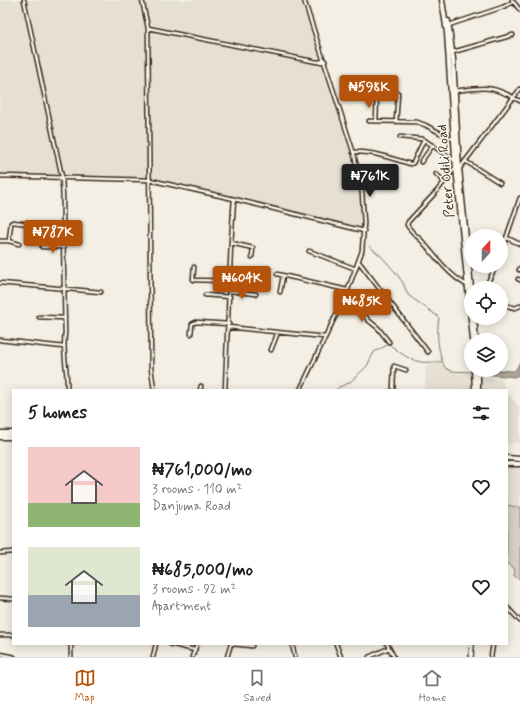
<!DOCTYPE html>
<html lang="en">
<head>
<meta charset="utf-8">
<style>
	body { margin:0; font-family:Mynerve,sans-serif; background:#f2f2f2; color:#202124; height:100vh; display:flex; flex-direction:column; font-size:15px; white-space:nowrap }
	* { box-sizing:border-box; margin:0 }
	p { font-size:13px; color:#757577 }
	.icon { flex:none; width:22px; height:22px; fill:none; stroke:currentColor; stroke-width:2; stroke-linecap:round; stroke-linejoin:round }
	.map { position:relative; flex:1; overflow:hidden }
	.side { position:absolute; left:12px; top:389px; width:496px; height:256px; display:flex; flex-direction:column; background:#fff; border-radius:0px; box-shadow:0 2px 10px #0003 }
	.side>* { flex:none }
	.needle { width:26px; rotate:21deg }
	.fabs { position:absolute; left:464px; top:229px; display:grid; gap:8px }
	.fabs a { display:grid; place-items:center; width:44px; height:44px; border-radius:50%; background:#fff; box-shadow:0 2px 10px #0003; font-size:20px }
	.price { position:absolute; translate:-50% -34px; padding:0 9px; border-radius:4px; background:#b45309; color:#fff; font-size:13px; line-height:26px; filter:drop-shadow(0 1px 2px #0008) }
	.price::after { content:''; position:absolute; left:50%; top:24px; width:12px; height:9px; margin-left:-6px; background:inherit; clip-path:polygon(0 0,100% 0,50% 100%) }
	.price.current { background:#222; color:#fff }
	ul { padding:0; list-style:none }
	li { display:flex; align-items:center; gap:12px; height:100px; padding:0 16px }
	li span { display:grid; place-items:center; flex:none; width:112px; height:80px; border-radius:0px; color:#555 }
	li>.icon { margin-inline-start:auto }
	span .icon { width:48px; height:48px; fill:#fffc; stroke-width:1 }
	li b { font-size:17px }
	h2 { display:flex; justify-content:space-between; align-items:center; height:48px; padding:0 16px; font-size:17px }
	.menu { display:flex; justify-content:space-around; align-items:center; height:56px; border-top:1px solid #e0e0e0; background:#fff; font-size:11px; color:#757577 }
	.menu a { display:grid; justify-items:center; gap:2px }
	.menu .current { color:#b45309 }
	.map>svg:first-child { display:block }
	.built { fill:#e5dfd4 }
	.green { fill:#d8d1c6; stroke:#8a7e72 }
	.water { fill:#afa69a; stroke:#817468 }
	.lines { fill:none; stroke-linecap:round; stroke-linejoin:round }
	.stream { stroke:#817468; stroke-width:1 }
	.minor-casing { stroke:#3b2a1e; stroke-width:5.5 }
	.tertiary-casing { stroke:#3b2a1e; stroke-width:6 }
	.secondary-casing { stroke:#3b2a1e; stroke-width:7 }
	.primary-casing { stroke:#3b2a1e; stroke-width:7 }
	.minor { stroke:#fbf7ec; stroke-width:2.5 }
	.tertiary { stroke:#fbf7ec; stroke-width:3.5 }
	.secondary { stroke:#fbf7ec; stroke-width:4 }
	.primary { stroke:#fbf7ec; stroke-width:4 }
	.labels { text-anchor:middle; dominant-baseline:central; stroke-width:3; stroke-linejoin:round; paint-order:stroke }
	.street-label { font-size:14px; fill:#3b2a1e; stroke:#fbf7ec }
</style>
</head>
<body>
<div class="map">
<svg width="520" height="657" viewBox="0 0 520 657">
	<rect width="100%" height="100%" fill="#f3efe4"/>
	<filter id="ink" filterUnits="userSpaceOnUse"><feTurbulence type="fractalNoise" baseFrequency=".025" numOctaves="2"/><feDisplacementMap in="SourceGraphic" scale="8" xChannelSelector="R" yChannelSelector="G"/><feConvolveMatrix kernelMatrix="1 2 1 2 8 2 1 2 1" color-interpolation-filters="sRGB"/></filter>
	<g filter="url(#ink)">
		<path class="built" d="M0,0H308L342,105L365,185L366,235L156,184L143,182L0,177Z
			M435,363L442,364L444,369L448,372L483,374V377L501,379L506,390H425L426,367Z
			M507,393L520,408V442L507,444Z
			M507,466H520V508L507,505Z"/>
		<path class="green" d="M507,505L520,508V579L514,576L515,569L507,564Z"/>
		<path class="water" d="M520,362L519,375L514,377L483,374V370L515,371Z"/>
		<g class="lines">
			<path class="stream" d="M369,246L382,257L396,273L403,283L408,295L436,315L439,318C436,334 438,353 445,368L451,371L471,372
				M336,390L339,387L349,383L367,366L374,352L389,344C397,350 407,359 417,361C425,364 434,361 442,362"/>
			<defs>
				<path id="minor" d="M24,0L62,177L63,200V232L65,333C62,352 68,371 67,390
					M142,0L148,28L151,368L154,390
					M512,0L520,10
					M449,25L503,7L513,2
					M148,28L317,62L325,61
					M453,52L513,35
					M455,91C486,87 492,85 520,101
					M369,121L417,122L425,125L454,140
					M376,121L377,96
					M396,122L398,93
					M400,137L423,139L455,161
					M353,152C374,151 392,159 411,164L413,163L424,140
					M465,161L500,183
					M421,162L433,145
					M455,168L437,191L408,222L407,225C411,232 417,236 422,241C435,256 456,285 476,288
					M460,168L520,89
					M436,174L444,181
					M0,176L150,180L234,199L364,231
					M507,238L520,244
					M0,241H9L19,244
					M9,241L11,223L13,222L29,224
					M231,243L253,248L252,257
					M42,247H64
					M309,251L356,269
					M501,253L520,198
					M359,262L428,352
					M194,267L193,279L194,280L230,281
					M519,270L520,268
					M277,274L347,290
					M518,279L520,280
					M0,283L101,292
					M485,288L496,266
					M230,291L256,294
					M280,292L283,276
					M347,292L355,300L368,320L378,328L389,342
					M205,295L230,297
					M501,304L515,308L520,306
					M39,317L65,318
					M228,327L325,337
					M191,334L192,324L196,322L229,324
					M0,340L64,347
					M271,350L278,332
					M200,390L201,386
					M225,390L231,243L234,199
					M300,390L347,292L362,251L364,223L362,193L354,154L304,0
					M393,390L394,366L406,370
					M0,553L13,552
					M0,598L13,599
					M507,607L520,621
					M0,635H13
					M170,644L195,650
					M233,644L252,646
					M292,644L295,657
					M336,644L341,657
					M387,644L394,657
					M0,654L14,657
					M71,657V644
					M153,657L156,644
					M192,657L197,644
					M227,657L231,644
					M369,657L389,648
					M491,657L493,644"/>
				<path id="tertiary" d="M471,657L472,644"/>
				<path id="secondary" d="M507,458L520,459
					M507,464H520"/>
				<path id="primary" d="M442,0L447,33L455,157L473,340
					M448,21L453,59L459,168L471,288
					M474,318L476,340
					M474,370L475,390
					M478,370V390
					M0,433H13
					M0,437H13"/>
			</defs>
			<use href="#minor" class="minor-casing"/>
			<use href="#tertiary" class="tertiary-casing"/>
			<use href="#secondary" class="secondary-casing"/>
			<use href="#primary" class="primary-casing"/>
			<use href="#minor" class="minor"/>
			<use href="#tertiary" class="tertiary"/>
			<use href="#secondary" class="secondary"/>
			<use href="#primary" class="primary"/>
		</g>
	</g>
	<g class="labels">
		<g class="street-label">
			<text transform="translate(446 171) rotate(-95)">Peter Odili Road</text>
		</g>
	</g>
</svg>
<div class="fabs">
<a><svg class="needle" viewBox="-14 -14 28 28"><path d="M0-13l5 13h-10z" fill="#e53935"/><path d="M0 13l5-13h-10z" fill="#757577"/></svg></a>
<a><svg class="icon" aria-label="locate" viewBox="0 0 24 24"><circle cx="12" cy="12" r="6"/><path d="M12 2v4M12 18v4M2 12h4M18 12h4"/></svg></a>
<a><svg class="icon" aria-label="layers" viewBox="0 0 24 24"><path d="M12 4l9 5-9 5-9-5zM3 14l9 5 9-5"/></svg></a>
</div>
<b class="price" style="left:369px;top:109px">₦598K</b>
<b class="price current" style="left:370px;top:198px">₦761K</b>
<b class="price" style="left:53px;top:254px">₦787K</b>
<b class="price" style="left:242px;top:300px">₦604K</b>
<b class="price" style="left:362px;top:323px">₦685K</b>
<section class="side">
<h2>5 homes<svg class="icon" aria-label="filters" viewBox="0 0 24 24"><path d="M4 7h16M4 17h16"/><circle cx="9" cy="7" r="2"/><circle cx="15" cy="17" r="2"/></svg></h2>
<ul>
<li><span style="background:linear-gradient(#f6c9c9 70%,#8fb573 0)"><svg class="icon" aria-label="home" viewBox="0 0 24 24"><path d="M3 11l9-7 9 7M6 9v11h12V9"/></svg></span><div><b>₦761,000/mo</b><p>3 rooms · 110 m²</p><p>Danjuma Road</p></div><svg class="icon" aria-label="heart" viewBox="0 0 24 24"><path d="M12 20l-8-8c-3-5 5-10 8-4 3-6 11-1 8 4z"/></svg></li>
<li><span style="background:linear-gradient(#dfe7d0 60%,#9aa5b1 0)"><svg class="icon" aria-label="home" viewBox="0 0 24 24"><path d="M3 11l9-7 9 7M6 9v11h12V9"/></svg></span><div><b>₦685,000/mo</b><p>3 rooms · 92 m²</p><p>Apartment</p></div><svg class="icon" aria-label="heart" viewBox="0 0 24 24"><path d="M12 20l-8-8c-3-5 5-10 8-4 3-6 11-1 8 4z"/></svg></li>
</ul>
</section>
</div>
<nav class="menu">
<a class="current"><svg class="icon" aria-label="map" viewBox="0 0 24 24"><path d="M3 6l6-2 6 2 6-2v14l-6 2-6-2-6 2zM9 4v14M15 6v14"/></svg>Map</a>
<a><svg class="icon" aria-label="saved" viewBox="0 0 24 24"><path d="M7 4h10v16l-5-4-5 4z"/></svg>Saved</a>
<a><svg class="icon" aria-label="home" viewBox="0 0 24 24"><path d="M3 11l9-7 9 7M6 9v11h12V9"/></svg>Home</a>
</nav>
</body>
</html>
